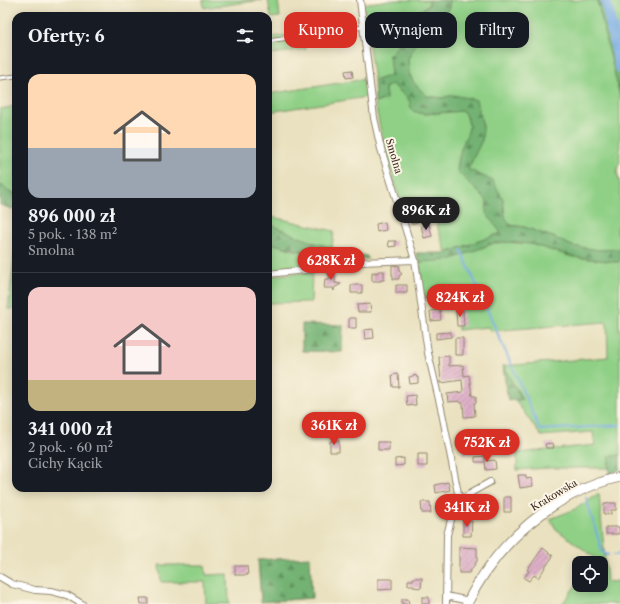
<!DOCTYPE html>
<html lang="pl">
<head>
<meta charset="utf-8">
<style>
	body { margin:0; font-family:"Libre Caslon Text",serif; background:#242831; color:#f1f3f6; height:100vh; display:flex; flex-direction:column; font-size:15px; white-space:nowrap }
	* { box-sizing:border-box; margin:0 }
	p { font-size:13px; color:#9ea1a6 }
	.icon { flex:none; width:22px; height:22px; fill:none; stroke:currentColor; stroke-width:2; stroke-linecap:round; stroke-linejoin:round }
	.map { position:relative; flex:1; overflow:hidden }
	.sheet { position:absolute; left:12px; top:12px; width:260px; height:480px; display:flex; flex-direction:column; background:#171b24; border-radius:12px; box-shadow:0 2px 10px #0003 }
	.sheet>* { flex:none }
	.hud { position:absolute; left:284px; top:12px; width:276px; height:36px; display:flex; gap:8px }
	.fabs { position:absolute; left:572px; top:556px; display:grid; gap:8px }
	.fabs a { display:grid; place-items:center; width:36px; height:36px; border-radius:8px; background:#171b24; box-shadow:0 2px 10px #0003; font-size:20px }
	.price { position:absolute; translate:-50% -34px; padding:0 9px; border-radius:14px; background:#d93025; color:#fff; font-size:13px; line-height:26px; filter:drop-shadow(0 1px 2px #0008) }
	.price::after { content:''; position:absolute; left:50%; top:24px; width:12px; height:9px; margin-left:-6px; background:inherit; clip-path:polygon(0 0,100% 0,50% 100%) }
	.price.selected { background:#222; color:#fff }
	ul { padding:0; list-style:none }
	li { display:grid; align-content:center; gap:8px; height:212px; padding:0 16px }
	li+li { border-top:1px solid #363941 }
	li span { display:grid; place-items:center; height:124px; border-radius:12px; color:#555 }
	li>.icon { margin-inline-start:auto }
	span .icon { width:72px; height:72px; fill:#fffc; stroke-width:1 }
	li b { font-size:17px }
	h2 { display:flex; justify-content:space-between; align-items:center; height:48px; padding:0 16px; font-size:17px }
	.chip { padding:0 14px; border-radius:12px; background:#171b24; box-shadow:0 2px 10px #0003; font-size:14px; line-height:36px }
	.chip.selected { background:#d93025; color:#fff }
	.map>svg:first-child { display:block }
	.green { fill:#8fd086; stroke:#657d52 }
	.forest { fill:url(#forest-firs); stroke:#576e48 }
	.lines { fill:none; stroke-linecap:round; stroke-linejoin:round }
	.stream { stroke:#76abe4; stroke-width:2 }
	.river { stroke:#76abe4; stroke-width:11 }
	.building { fill:url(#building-hatch) }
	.lane-casing { stroke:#92866e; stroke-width:5 }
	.street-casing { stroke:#92866e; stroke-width:8 }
	.secondary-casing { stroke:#92866e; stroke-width:11 }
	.lane { stroke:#fff; stroke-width:3 }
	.street { stroke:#fff; stroke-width:6 }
	.secondary { stroke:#fff; stroke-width:9 }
	.labels { text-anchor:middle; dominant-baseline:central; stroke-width:4; stroke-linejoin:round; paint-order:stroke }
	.street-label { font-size:10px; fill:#3b2a1e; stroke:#fcf5e5 }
</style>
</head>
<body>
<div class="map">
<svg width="620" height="604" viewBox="0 0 620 604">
	<defs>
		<pattern id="forest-firs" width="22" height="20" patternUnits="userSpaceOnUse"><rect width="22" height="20" fill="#73b273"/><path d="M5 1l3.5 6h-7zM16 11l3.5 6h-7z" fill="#60915e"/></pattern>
		<pattern id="building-hatch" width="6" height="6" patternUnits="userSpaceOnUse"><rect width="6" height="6" fill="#deb0c8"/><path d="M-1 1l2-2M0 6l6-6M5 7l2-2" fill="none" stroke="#b58fa2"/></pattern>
	</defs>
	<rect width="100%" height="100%" fill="#fcf5e5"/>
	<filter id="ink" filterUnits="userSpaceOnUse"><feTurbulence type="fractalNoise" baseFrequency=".025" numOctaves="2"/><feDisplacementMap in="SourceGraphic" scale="8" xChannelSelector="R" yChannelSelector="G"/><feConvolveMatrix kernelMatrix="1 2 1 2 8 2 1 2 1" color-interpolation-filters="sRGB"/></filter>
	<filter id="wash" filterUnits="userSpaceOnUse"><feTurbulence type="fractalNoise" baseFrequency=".012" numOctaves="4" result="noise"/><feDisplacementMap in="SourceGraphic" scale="16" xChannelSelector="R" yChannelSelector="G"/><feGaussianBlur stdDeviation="0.9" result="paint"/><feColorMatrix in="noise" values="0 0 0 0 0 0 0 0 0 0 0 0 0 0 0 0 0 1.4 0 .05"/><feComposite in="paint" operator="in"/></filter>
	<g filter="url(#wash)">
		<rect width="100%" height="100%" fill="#e9e1bf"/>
		<path class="green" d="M203,0H262L204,8Z
			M268,0H278L280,17L271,18Z
			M390,0H429V4L401,25L396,48L389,55L391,75L374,81L363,4Z
			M450,0H597L600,10L620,96V163L618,165L617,172L620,185V223L617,227V234L620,236V249L598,250L571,246L553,237L524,227L510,225L505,217L503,199L468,169L482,140L483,126L453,95L442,98L427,96L414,83L409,73L408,59L424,27L445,14L449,8Z
			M609,0H620V51Z
			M304,34L306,49L268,55V37Z
			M365,79L367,97L268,112V94Z
			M392,84L424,114L463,111C474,128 467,133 461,149C459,156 458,164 457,171L487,201L495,224L501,233L446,253L430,205L404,213L384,147L375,103L386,99L385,88Z
			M16,106V193L9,192L0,183V109Z
			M268,216L334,231L332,248L300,238L268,223Z
			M16,242V309H8Z
			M270,242L293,250L340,259L308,268L268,272V243Z
			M507,242L531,244L573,257L616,262L620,261L619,329L620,331V455L609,457V468H548L517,470V453L595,445L593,432L541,436L516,401L522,399L503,366L608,357L607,322L490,331L488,327L458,330L456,296L424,298L419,262L450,260L494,243Z
			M312,272L311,302L268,303V276Z
			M599,494L607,582L620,581V604H562L579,581V585H601V563H592L595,558L556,529L550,519L573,510Z
			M159,565H205L206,575L228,574L229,604H206L205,582H161Z"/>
		<path class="forest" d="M429,0H450L449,8L445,14L424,27L408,59L409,73L414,83L427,96L442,98L453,95L476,100L483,126L482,140L468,169L493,181L503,199L505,217L510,225L524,227L553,237L572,246L598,250L620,249V261L616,262L573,257L531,244L507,242L494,243L450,260L419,262L416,253H446L501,233L486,213L487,201L457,171C458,164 459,156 461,149C467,133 474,128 463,111L424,114L412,111L409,99L392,84L385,88L386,99L375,103L374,81L391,75L389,55L396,48L401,25L429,5Z
			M597,0H609L620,51V96Z
			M0,183L9,192L16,193V210L0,205Z
			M268,223C299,238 332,251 367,256L368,259H340L268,243Z
			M302,324L343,325L342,352L302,351Z
			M503,366L522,399L508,401Z
			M620,455V469L609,475V457Z
			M310,557L312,598L261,602L258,560Z"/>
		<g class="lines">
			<path class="stream" d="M461,250L540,430L620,425
				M561,489L576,482L580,484
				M586,498L602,551L605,554L608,555
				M614,555L620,554"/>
			<path class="river" d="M606,0L620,68"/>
		</g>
		<g id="blocks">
			<path class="building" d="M352,70L353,77L346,78L345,71Z
				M418,214L420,221L411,224L409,216Z
				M385,222L386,230L377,232L376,224Z
				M429,224L432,236L424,238L421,226Z
				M388,241H396V246L389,247Z
				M392,265L400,266L399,271L402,274L399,276V279H393V275H392Z
				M332,269L335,276V283L341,284L334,288V291L333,288H324L325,279H330L327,271Z
				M378,271H384V280H381V281H372V272L378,273Z
				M351,285H362V293H351Z
				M396,285H407V293H396Z
				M441,300H452V309H441Z
				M370,304L371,312H358L357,305Z
				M440,310L441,320L431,321L430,311Z
				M463,310L464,326H457L456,311Z
				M349,318H356V328H349Z
				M373,329L374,338L365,339L364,330Z
				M451,332V337L436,339V333Z
				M455,338H463V355H455Z
				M449,356V366L463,365L464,376L469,375L472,396H476V403H474L475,416L464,417L463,403H460V401L448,402L447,394L463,392L462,380L441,383L439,357Z
				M398,374L399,387H393L392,375Z
				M416,375V377H418V383L410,384L409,377Z
				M415,395L416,405L407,406L406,396Z
				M514,440L513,449L502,451L503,441Z
				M330,441H339V452H330Z
				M378,442H389V450H378Z
				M553,443L554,448H546L545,444Z
				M475,444L476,452L464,454L462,446Z
				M418,454H427V466H418Z
				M485,456V461L495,460L496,469L486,470L485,462H475V457Z
				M404,458V465L395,466V459Z
				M518,475H526V479L532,478L533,486L520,488Z
				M448,482L450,490L436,493L435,485Z
				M504,497H511V512H504Z
				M492,498L495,505L487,508L489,512L484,514L482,511L479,512L476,504Z
				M421,502H430L431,513H422Z
				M608,503H616V510H611V514H604V504H608Z
				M463,521H472L471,536H463Z
				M606,527H619V534H606Z
				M459,547L477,548V561L469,573H459Z
				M543,548L553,556L538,578L534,575L529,581L524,578L529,571L527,570Z
				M235,566H247L248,575H235Z
				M413,578H422L421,588L413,587V585H408V580H413Z
				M378,579H392V589L378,590Z
				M422,597H429V604H422Z
				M140,598H148V604H141Z
				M402,599H408L409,604H402Z"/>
		</g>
	</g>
	<g filter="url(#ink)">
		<use href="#blocks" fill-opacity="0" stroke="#92866e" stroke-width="1"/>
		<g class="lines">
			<defs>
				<path id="lane" d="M268,41L364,27
					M0,78L16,76"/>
				<path id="street" d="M360,0L374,118L381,149L415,260L428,353L441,408L460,503
					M268,274L305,270L333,263L415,260
					M0,577L12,584L35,590L51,591L67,595L82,604
					M446,596L469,601
					M446,604L447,535L452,516L460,503L472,492L490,482"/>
				<path id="secondary" d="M467,604C496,543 554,492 620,477"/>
			</defs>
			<use href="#lane" class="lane-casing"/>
			<use href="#street" class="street-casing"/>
			<use href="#secondary" class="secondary-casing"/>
			<use href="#lane" class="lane"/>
			<use href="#street" class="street"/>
			<use href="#secondary" class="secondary"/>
		</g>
	</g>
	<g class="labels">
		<g class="street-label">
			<text transform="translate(394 156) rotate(74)">Smolna</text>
			<text transform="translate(554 495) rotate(-31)">Krakowska</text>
		</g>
	</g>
</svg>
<div class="fabs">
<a><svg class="icon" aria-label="locate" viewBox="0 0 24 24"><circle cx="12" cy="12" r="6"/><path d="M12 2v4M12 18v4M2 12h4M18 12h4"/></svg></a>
</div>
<b class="price selected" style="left:426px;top:231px">896K zł</b>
<b class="price" style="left:331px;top:281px">628K zł</b>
<b class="price" style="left:460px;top:318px">824K zł</b>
<b class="price" style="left:334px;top:446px">361K zł</b>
<b class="price" style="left:487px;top:463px">752K zł</b>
<b class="price" style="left:467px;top:528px">341K zł</b>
<div class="hud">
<a class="chip selected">Kupno</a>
<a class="chip">Wynajem</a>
<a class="chip">Filtry</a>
</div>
<section class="sheet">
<h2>Oferty: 6<svg class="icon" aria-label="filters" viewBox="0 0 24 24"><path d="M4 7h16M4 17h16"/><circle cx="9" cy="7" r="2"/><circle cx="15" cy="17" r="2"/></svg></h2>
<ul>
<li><span style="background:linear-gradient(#ffd9b3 60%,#9aa5b1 0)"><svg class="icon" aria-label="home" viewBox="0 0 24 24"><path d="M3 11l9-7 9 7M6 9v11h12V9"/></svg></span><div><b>896 000 zł</b><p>5 pok. · 138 m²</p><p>Smolna</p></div></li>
<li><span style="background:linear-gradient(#f6c9c9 75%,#c2b280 0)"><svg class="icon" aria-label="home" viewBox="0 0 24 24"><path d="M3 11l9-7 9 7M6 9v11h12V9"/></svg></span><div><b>341 000 zł</b><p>2 pok. · 60 m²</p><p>Cichy Kącik</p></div></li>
</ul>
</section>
</div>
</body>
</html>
